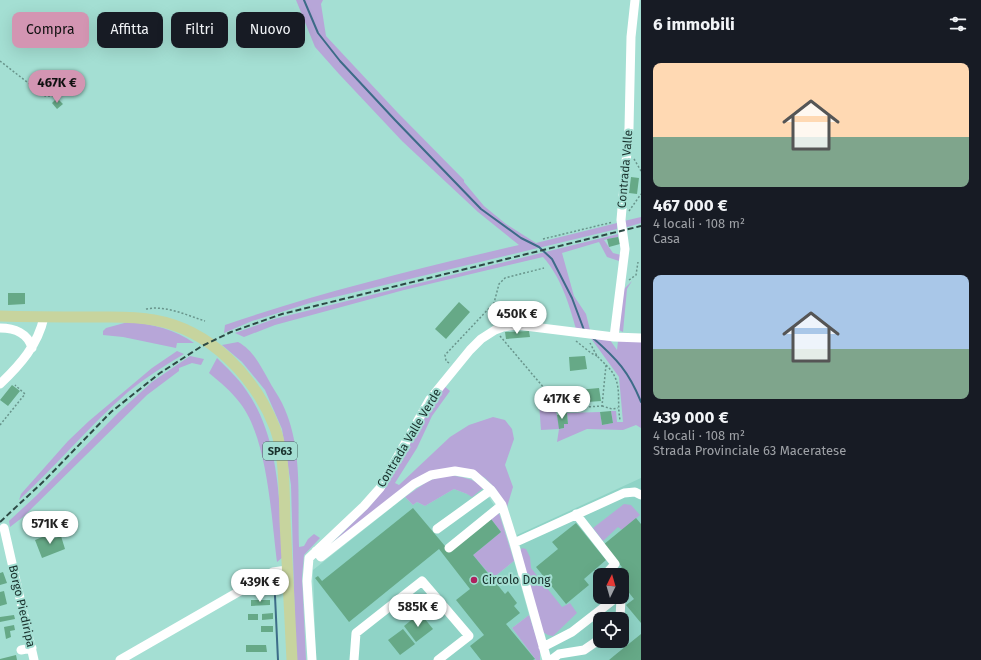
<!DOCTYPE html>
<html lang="it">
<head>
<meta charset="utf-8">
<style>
	body { margin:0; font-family:"Fira Sans",sans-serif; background:#20242c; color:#f1f3f6; height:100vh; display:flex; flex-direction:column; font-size:15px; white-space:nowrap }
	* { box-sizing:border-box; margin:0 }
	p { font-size:13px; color:#9ea1a6 }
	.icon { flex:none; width:22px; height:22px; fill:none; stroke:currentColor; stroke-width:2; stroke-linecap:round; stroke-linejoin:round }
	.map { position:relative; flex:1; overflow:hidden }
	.sheet { display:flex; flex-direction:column; background:#171b24; width:340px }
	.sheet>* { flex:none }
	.hud { position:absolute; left:12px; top:12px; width:380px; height:36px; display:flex; gap:8px }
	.needle { width:26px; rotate:5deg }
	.tools { position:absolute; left:593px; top:568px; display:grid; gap:8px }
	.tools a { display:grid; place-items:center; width:36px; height:36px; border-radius:8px; background:#171b24; box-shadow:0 4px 16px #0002; font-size:20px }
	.price { position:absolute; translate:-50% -34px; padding:0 9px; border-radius:14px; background:#fff; color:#222; font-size:13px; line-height:26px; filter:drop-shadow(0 1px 2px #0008) }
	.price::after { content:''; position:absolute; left:50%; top:24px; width:12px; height:9px; margin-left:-6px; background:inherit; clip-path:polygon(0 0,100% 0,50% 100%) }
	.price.active { background:#d395b2; color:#111 }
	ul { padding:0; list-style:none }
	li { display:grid; align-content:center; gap:8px; height:212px; padding:0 12px }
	li span { display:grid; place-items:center; height:124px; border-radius:8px; color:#555 }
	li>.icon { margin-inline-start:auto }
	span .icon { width:72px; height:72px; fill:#fffc; stroke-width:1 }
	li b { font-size:17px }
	h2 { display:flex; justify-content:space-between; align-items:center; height:48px; padding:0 12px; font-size:17px }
	.chip { padding:0 14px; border-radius:8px; background:#171b24; box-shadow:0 4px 16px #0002; font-size:14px; line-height:36px }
	.chip.active { background:#d395b2; color:#111 }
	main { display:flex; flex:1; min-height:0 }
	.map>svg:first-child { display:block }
	.built { fill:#8fd3c6; fill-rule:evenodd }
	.green { fill:#b7a6d8 }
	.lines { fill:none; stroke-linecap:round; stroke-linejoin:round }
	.stream { stroke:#3d6c88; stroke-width:2 }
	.building { fill:#66a987 }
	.path { stroke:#68948b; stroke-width:1.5; stroke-dasharray:2 2; stroke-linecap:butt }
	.minor { stroke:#fff; stroke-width:9 }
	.major { stroke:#c7d49e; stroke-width:11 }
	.rail { stroke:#2d4a45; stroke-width:2; stroke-dasharray:6 3; stroke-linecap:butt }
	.poi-dot { fill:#ae225e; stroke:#a4dfd3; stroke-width:1.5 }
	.labels { text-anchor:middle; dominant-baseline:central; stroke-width:4; stroke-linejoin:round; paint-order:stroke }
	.shield { fill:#a4dfd3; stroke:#43655f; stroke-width:1 }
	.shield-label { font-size:11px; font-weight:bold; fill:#19312d }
	.street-label { font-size:12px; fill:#19312d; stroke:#a4dfd3 }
	.poi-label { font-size:12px; fill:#19312d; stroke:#a4dfd3; text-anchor:start }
</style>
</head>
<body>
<main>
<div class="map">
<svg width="641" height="660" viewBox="0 0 641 660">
	<rect width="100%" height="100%" fill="#a4dfd3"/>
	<path class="built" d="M641,478V660H552L517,535ZM600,575H622V597H600ZM600,619H622V641H600Z
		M483,488L499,513L501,532L493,578L514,561L529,615L512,628L536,660H316L313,570L405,497L413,505L417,502L425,506L454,489L467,494Z"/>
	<path class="green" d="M296,0H323L321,4L326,36L397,112L464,180V182L484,206L506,224L536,243L617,223V229L310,303L252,321L224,333L225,325C321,292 420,268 519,245L478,212L402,141L339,74L315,47Z
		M641,217V223L624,228V221Z
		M618,234V237L604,240L613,253L621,255L619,261L607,257L599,242L562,253L574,296L586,314L590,330L576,329C569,304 561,277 543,257L404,290L275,325L244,337L235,333L274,319Z
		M632,281L627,289L623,332L619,330L624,289Z
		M128,322C150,323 177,330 194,343H177L176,348L123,337L103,335V331L106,328Z
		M590,337L610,340L617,350L618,341H641V428L636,425L623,430L587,429L557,442L559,429L541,430L539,403L549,398L557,415L560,429L564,428V424L568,423L567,413L600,412L602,425L613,423L611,411H616L617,422H623L619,377Z
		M238,342C253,350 260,365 268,379C272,387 278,395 282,403C304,448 297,499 299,547L304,546L308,539L314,534L320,538L304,555L302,577L306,660H296L291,485L282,429L265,390L242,362L222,345Z
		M177,351L184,354C164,366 145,378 128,392C89,426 57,465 19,500L21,494L68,441L89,421L152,368Z
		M190,356L204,359L201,365L192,363L179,368V371L147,395L23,517L10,527L9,521L37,495L119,412L152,382Z
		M217,358C227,368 238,378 246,390C280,438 279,501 283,557L277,562C271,516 268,439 240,403C232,392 220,382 209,373Z
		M443,385L450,391L432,416L417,448L395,483L399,485L450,437L469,425L493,417L505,420L512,429L514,439L505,465L513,487L507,507L496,489L485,478L473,471L434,470L325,550L370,506L389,482Z
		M447,475C460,477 473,477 483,488L472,497L467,494L454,489L425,506L417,502L413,505L405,497L428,481Z
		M624,504L631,505L640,515L622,530L618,527L603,541L593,528Z
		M499,513L514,561L493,578L473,555L501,532L491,519Z
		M522,548L526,549L530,557L531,568L562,607L570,603L577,613L553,636L548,635L543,632L520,551Z
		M529,615L540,649V660H536L512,628Z"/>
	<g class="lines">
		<path class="stream" d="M304,0L318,33L340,61L395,120L481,209L521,238L539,247L552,259L572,298L584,330
			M593,338C617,359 629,372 641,402
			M275,596L278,660"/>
	</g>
	<path class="building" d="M57,98L63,104L57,109L52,103Z
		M631,177L639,178L637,194L629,193Z
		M618,237L620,244L609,247L607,239Z
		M8,293H25V304L8,305Z
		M459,302L470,312L446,339L435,329Z
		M529,331L530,337L506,339L505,332Z
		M585,356L587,369L570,371L569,357Z
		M12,385L20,391L8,406L0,400Z
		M599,388L601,401L561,404V397L556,398V392Z
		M611,411L613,423L602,425L600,412Z
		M567,413L568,424H564V428L559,429L557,415Z
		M413,508L450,552L491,519L501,532L473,555L505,594L508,591L517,603L514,606L520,613L506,624L535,659L533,660H481L470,646L484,635L456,600L470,589L439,549L349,622L315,578L318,576L322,581Z
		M636,518L641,524V623L626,605L634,599L622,584V575L613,574L622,567L603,545Z
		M576,523L606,560L584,579L589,585L566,604L536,567L558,549L552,542Z
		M50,534L52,539L61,536L65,549L42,558L35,540Z
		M3,572L7,583L0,585V573Z
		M4,591L7,604L0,606V592Z
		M251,600H270V605L251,606Z
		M273,613V619L262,620V614Z
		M420,613L433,629L416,642L404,626Z
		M248,614H258V620H248Z
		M14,615L15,619L0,622V617Z
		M14,625L15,630L10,631L11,637L6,639L4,627Z
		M261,626H273V632H261Z
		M403,629L415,644L400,655L388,640Z
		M641,634V660H609L615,655Z
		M246,645H266L267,652H246Z
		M16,655L17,660H0V659Z"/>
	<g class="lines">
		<path class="path" d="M0,61L45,96H55L54,90L49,87L30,83
			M634,159L641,171
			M629,211L641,194
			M543,239L613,222
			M629,280L636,275L638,262
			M146,309C166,305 186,315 205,321
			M500,336L555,401L562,414
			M576,341L591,353L597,356
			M449,363L446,361L445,355L494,303L499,284L505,278L544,268
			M606,365C624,382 616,398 620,420
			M602,406L612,409L618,408
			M585,407L602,406L606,365L597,356L590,343
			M0,425L25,394L15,385"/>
		<path class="minor" d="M0,328C14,328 28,333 32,348
			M614,337L625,249L621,220L629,128L631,37L635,0
			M0,384C20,365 38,345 44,317
			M576,514L615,564L605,575
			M4,528L34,660
			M437,529L491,490
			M514,543L624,493L635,492L641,495
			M449,548L502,505
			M316,551L321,557L414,484L431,475L455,471L473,474L491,490L502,505L514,543L547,660
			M620,619L621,597
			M543,647L572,632L617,597
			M21,650L32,648
			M120,660L273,572L287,570
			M312,660L307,581L309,558L364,506L380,488L430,399L470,350L481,339L495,330L503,327L517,325L614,337L641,338
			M354,660L356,633L422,581L469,636L438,660
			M551,660L559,654L584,650L600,639"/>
		<path class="major" d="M0,316C31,317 62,317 94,317C114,317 134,316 154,320C211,330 255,377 275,428C285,456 284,492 285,521C287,567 290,614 292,660"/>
		<path class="rail" d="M0,522L44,481L111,412L160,373L202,346L231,332L282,314L641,226"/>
	</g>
	<circle class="poi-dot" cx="474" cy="580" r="4"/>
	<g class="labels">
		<rect class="shield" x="263" y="442" width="34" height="18" rx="3"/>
		<g class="shield-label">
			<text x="280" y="451">SP63</text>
		</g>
		<g class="street-label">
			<text transform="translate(625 169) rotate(-85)">Contrada Valle</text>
			<text transform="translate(409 438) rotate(-59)">Contrada Valle Verde</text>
			<text transform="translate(22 606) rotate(77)">Borgo Piediripa</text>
		</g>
		<g class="poi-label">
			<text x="482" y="580">Circolo Dong</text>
		</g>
	</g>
</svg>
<div class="tools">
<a><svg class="needle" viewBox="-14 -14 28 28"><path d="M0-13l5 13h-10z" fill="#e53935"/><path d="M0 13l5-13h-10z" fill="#9ea1a6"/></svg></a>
<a><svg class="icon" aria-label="locate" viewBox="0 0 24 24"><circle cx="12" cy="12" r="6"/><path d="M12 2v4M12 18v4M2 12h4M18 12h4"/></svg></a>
</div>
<b class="price active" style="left:57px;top:104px">467K €</b>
<b class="price" style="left:517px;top:335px">450K €</b>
<b class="price" style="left:562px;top:420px">417K €</b>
<b class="price" style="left:50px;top:545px">571K €</b>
<b class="price" style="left:260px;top:603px">439K €</b>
<b class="price" style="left:418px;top:628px">585K €</b>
<div class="hud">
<a class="chip active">Compra</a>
<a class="chip">Affitta</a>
<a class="chip">Filtri</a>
<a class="chip">Nuovo</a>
</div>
</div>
<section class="sheet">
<h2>6 immobili<svg class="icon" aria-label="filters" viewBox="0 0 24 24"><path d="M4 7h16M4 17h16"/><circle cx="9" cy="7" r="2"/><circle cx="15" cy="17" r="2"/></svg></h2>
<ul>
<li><span style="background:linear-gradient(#ffd9b3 60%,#7fa58c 0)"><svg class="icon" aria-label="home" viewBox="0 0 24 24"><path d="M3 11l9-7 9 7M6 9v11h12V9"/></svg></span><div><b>467 000 €</b><p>4 locali · 108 m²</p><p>Casa</p></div></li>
<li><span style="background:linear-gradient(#a9c7e8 60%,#7fa58c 0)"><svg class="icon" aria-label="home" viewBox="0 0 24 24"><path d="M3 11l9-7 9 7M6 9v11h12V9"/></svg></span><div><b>439 000 €</b><p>4 locali · 108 m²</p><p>Strada Provinciale 63 Maceratese</p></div></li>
</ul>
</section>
</main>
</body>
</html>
